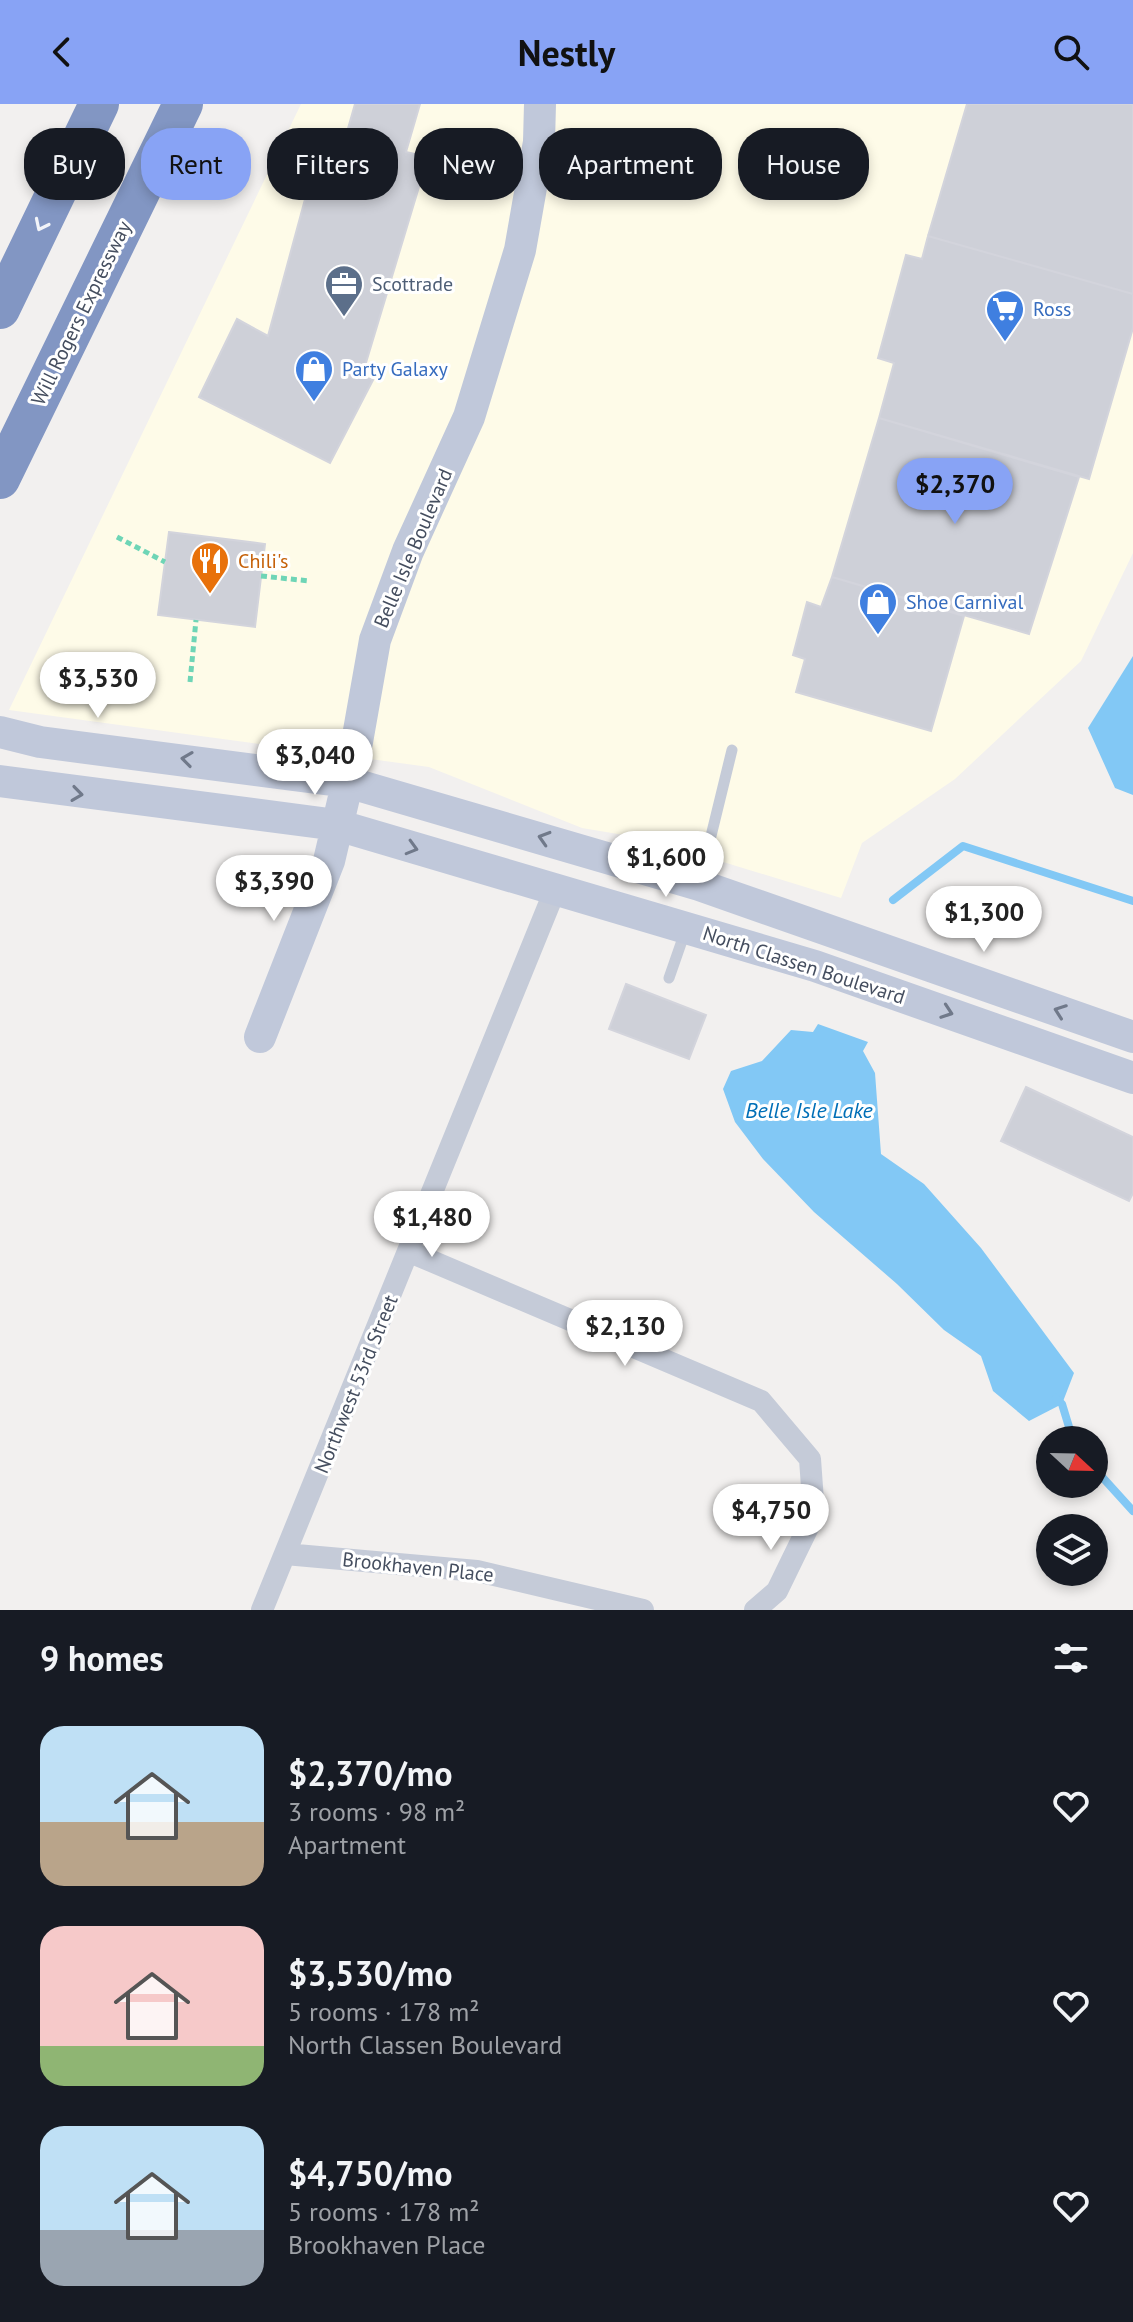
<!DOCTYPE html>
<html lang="en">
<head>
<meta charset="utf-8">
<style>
	body { margin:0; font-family:"PT Sans",sans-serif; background:#20242c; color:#f1f3f6; height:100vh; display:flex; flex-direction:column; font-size:30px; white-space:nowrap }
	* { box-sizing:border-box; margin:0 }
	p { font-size:26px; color:#9ea1a6 }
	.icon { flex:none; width:44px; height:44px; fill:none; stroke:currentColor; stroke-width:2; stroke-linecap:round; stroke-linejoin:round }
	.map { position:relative; height:1506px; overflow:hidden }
	.side { display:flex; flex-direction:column; background:#171b24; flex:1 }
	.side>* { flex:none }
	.banner { position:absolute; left:24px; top:24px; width:1086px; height:72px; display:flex; gap:16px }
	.needle { width:52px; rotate:112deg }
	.controls { position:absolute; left:1036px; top:1322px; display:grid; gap:16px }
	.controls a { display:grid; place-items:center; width:72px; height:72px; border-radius:50%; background:#171b24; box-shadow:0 4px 12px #0003; font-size:40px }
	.price { position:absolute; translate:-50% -68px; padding:0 18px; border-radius:28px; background:#fff; color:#222; font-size:26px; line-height:52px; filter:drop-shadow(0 2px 4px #0008) }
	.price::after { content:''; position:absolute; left:50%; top:48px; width:24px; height:18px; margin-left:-12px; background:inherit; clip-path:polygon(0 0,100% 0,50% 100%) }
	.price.current { background:#88a3f5; color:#111 }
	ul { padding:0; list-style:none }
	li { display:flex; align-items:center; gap:24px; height:200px; padding:0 40px }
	li span { display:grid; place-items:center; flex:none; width:224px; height:160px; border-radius:24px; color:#555 }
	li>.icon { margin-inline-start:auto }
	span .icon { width:96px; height:96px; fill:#fffc; stroke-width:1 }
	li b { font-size:34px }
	h2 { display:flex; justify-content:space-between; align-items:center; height:96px; padding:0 40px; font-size:34px }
	.pill { padding:0 28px; border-radius:32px; background:#171b24; box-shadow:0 4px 12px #0003; font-size:28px; line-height:72px }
	.pill.current { background:#88a3f5; color:#111 }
	header { display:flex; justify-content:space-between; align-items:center; height:104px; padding:0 40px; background:#88a3f5; color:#111; font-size:36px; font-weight:600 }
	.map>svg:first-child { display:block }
	.commercial { fill:#fefbe8 }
	.water { fill:#82c8f5 }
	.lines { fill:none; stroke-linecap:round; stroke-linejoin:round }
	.stream { stroke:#82c8f5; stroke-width:8 }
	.building { fill:#ced0d8; stroke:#d3d4dc; stroke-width:2 }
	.path { stroke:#6ed5b6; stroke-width:5; stroke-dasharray:6 4; stroke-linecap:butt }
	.lane { stroke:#c5cbd8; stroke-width:11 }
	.street { stroke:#c5cbd8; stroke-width:22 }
	.secondary { stroke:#c0c8da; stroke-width:32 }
	.highway { stroke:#8296c3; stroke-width:40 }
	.oneway { stroke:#f2f4f9 }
	.oneway2 { stroke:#70798a }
	.labels { text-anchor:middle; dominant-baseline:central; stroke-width:6; stroke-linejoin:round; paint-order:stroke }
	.service-label { font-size:20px; fill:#4e5e75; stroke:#fff; text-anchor:start }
	.shop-label { font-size:20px; fill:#366cbe; stroke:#fff; text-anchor:start }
	.street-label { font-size:20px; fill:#454e5f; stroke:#fff }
	.food-label { font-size:20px; fill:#c56008; stroke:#fff; text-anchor:start }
	.water-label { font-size:22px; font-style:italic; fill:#006fb7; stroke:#fff }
</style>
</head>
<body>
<header><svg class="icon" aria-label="back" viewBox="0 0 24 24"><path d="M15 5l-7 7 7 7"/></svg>Nestly<svg class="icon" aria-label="search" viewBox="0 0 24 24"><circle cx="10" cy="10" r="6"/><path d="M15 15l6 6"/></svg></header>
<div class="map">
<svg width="1133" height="1506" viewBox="0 0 1133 1506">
	<rect width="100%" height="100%" fill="#f2f0ef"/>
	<path class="commercial" d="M301,0H1133V449L1081,557L955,675L862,739L841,794L648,735L582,724L429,663L9,606Z"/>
	<path class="water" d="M1133,552V691L1115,684L1088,624Z
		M818,920L868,938L863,947L875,969L881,1050L924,1080L981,1144L1074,1269L1062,1300L1029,1317L993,1287L981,1252L944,1226L897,1180L814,1108L763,1055L735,1018L723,985L731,967L762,957L791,926L813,928Z"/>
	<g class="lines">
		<path class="stream" d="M893,796L963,742L1133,797
			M1056,1294L1062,1300L1073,1336
			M1094,1364L1133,1407"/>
	</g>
	<path class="building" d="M355,0H420L406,48L428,53L362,272L373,276L330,359L199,293L237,215L268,232L311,73L324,75L337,26L347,28Z
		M967,0H1133V190L928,132Z
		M928,132L1133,190V224L1089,375L879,314L894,259L878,254L906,151L922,155Z
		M879,314L1079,373L1029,530L832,473Z
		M169,428L265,440L255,523L158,511Z
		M832,473L964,512L931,627L796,588L805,555L793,551L807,498L821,503Z
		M626,880L706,911L689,955L609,925Z
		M1026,983L1133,1033V1089L1129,1097L1001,1037Z"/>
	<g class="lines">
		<path class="path" d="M117,433L165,458
			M261,472L310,477
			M190,578L196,516"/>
		<path class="lane" d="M700,777L732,646
			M669,874L685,828"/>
		<path class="street" d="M410,1148L761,1297L810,1355L814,1411L777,1487L755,1506
			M285,1450L477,1467L643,1506
			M262,1506L555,786"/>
		<path class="secondary" d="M0,628L40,638L347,678L699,781L1133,933
			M0,677L337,721L815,862L1133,974
			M260,933L329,757L357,638L375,536L408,447L469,313L520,146L539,38L540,0"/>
		<path class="highway" d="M0,205L99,0
			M0,375L183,0"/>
	</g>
	<defs><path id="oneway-chevron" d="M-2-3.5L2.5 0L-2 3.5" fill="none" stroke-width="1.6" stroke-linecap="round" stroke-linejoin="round" transform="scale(2)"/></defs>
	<use class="oneway" href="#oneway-chevron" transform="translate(41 121) rotate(116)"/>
	<g class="oneway2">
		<use href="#oneway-chevron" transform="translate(187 655) rotate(-172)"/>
		<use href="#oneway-chevron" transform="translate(77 690) rotate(8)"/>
		<use href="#oneway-chevron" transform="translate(544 734) rotate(-163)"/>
		<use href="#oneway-chevron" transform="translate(412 744) rotate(16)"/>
		<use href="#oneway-chevron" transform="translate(1060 907) rotate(-160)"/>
		<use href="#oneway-chevron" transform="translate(947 908) rotate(19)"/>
	</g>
	<defs>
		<symbol id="office-pin" viewBox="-11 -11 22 30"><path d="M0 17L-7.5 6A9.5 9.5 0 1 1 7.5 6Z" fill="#5c6f8a" stroke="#fff"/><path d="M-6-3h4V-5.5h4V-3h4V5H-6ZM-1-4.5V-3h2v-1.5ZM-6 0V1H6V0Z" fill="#fff"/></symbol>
		<symbol id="supermarket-pin" viewBox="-11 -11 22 30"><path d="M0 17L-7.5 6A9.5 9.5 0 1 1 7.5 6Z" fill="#3f7fe0" stroke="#fff"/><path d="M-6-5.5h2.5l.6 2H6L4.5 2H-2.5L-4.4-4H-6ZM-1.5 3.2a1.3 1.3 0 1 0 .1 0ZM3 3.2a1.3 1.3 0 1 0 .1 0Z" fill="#fff"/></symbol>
		<symbol id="shop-pin" viewBox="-11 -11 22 30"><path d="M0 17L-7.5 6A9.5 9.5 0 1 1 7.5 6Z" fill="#3f7fe0" stroke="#fff"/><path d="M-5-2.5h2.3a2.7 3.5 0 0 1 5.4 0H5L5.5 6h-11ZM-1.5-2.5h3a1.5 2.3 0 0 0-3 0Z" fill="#fff"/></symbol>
		<symbol id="restaurant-pin" viewBox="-11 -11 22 30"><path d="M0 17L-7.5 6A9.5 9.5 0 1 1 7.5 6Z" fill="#e8710a" stroke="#fff"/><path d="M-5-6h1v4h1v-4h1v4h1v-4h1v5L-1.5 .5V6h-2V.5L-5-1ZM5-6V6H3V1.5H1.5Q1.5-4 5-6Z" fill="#fff"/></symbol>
	</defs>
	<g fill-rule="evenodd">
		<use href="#office-pin" x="322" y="158" width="44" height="60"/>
		<use href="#supermarket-pin" x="983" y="183" width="44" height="60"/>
		<use href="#shop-pin" x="292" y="243" width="44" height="60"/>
		<use href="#restaurant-pin" x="188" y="435" width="44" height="60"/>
		<use href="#shop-pin" x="856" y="476" width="44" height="60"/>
	</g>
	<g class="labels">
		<g class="service-label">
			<text x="372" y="180">Scottrade</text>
		</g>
		<g class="shop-label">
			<text x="1033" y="205">Ross</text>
			<text x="342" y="265">Party Galaxy</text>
			<text x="906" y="498">Shoe Carnival</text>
		</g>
		<g class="street-label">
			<text transform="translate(81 209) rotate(-64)">Will Rogers Expressway</text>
			<text transform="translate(413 444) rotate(-67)">Belle Isle Boulevard</text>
			<text transform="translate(804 861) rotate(18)">North Classen Boulevard</text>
			<text transform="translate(356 1280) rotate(-68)">Northwest 53rd Street</text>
			<text transform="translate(418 1463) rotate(6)">Brookhaven Place</text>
		</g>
		<g class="food-label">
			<text x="238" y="457">Chili's</text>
		</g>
		<g class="water-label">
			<text x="809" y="1006">Belle Isle Lake</text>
		</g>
	</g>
</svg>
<div class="controls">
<a><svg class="needle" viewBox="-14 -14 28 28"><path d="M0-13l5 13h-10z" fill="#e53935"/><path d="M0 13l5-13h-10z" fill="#9ea1a6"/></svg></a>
<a><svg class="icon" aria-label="layers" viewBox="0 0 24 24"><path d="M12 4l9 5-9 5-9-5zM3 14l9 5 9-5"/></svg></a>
</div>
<b class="price current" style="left:955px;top:422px">$2,370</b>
<b class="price" style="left:98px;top:616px">$3,530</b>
<b class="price" style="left:315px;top:693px">$3,040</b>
<b class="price" style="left:666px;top:795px">$1,600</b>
<b class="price" style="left:274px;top:819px">$3,390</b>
<b class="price" style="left:984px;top:850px">$1,300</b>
<b class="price" style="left:432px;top:1155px">$1,480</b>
<b class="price" style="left:625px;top:1264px">$2,130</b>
<b class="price" style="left:771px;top:1448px">$4,750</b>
<div class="banner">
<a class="pill">Buy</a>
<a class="pill current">Rent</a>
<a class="pill">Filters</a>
<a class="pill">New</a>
<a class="pill">Apartment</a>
<a class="pill">House</a>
</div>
</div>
<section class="side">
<h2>9 homes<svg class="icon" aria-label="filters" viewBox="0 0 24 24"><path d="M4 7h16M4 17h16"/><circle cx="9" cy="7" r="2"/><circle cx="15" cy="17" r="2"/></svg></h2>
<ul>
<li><span style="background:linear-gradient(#bfe0f5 60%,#b9a48a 0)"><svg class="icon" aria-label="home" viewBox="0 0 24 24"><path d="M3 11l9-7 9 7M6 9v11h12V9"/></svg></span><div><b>$2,370/mo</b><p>3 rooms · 98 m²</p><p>Apartment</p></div><svg class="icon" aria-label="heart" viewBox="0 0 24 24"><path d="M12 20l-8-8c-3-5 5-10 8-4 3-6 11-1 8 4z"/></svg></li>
<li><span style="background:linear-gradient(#f6c9c9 75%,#8fb573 0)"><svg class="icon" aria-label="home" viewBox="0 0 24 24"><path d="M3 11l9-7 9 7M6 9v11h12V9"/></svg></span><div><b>$3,530/mo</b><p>5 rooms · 178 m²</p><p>North Classen Boulevard</p></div><svg class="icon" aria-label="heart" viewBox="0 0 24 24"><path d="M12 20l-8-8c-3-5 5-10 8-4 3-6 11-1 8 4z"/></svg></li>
<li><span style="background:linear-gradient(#bfe0f5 65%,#9aa5b1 0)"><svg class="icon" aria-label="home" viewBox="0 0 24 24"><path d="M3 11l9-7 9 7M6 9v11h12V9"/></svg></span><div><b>$4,750/mo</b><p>5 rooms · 178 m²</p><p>Brookhaven Place</p></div><svg class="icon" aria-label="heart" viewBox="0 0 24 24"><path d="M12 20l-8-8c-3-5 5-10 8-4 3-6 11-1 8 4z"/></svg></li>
</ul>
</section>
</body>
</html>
